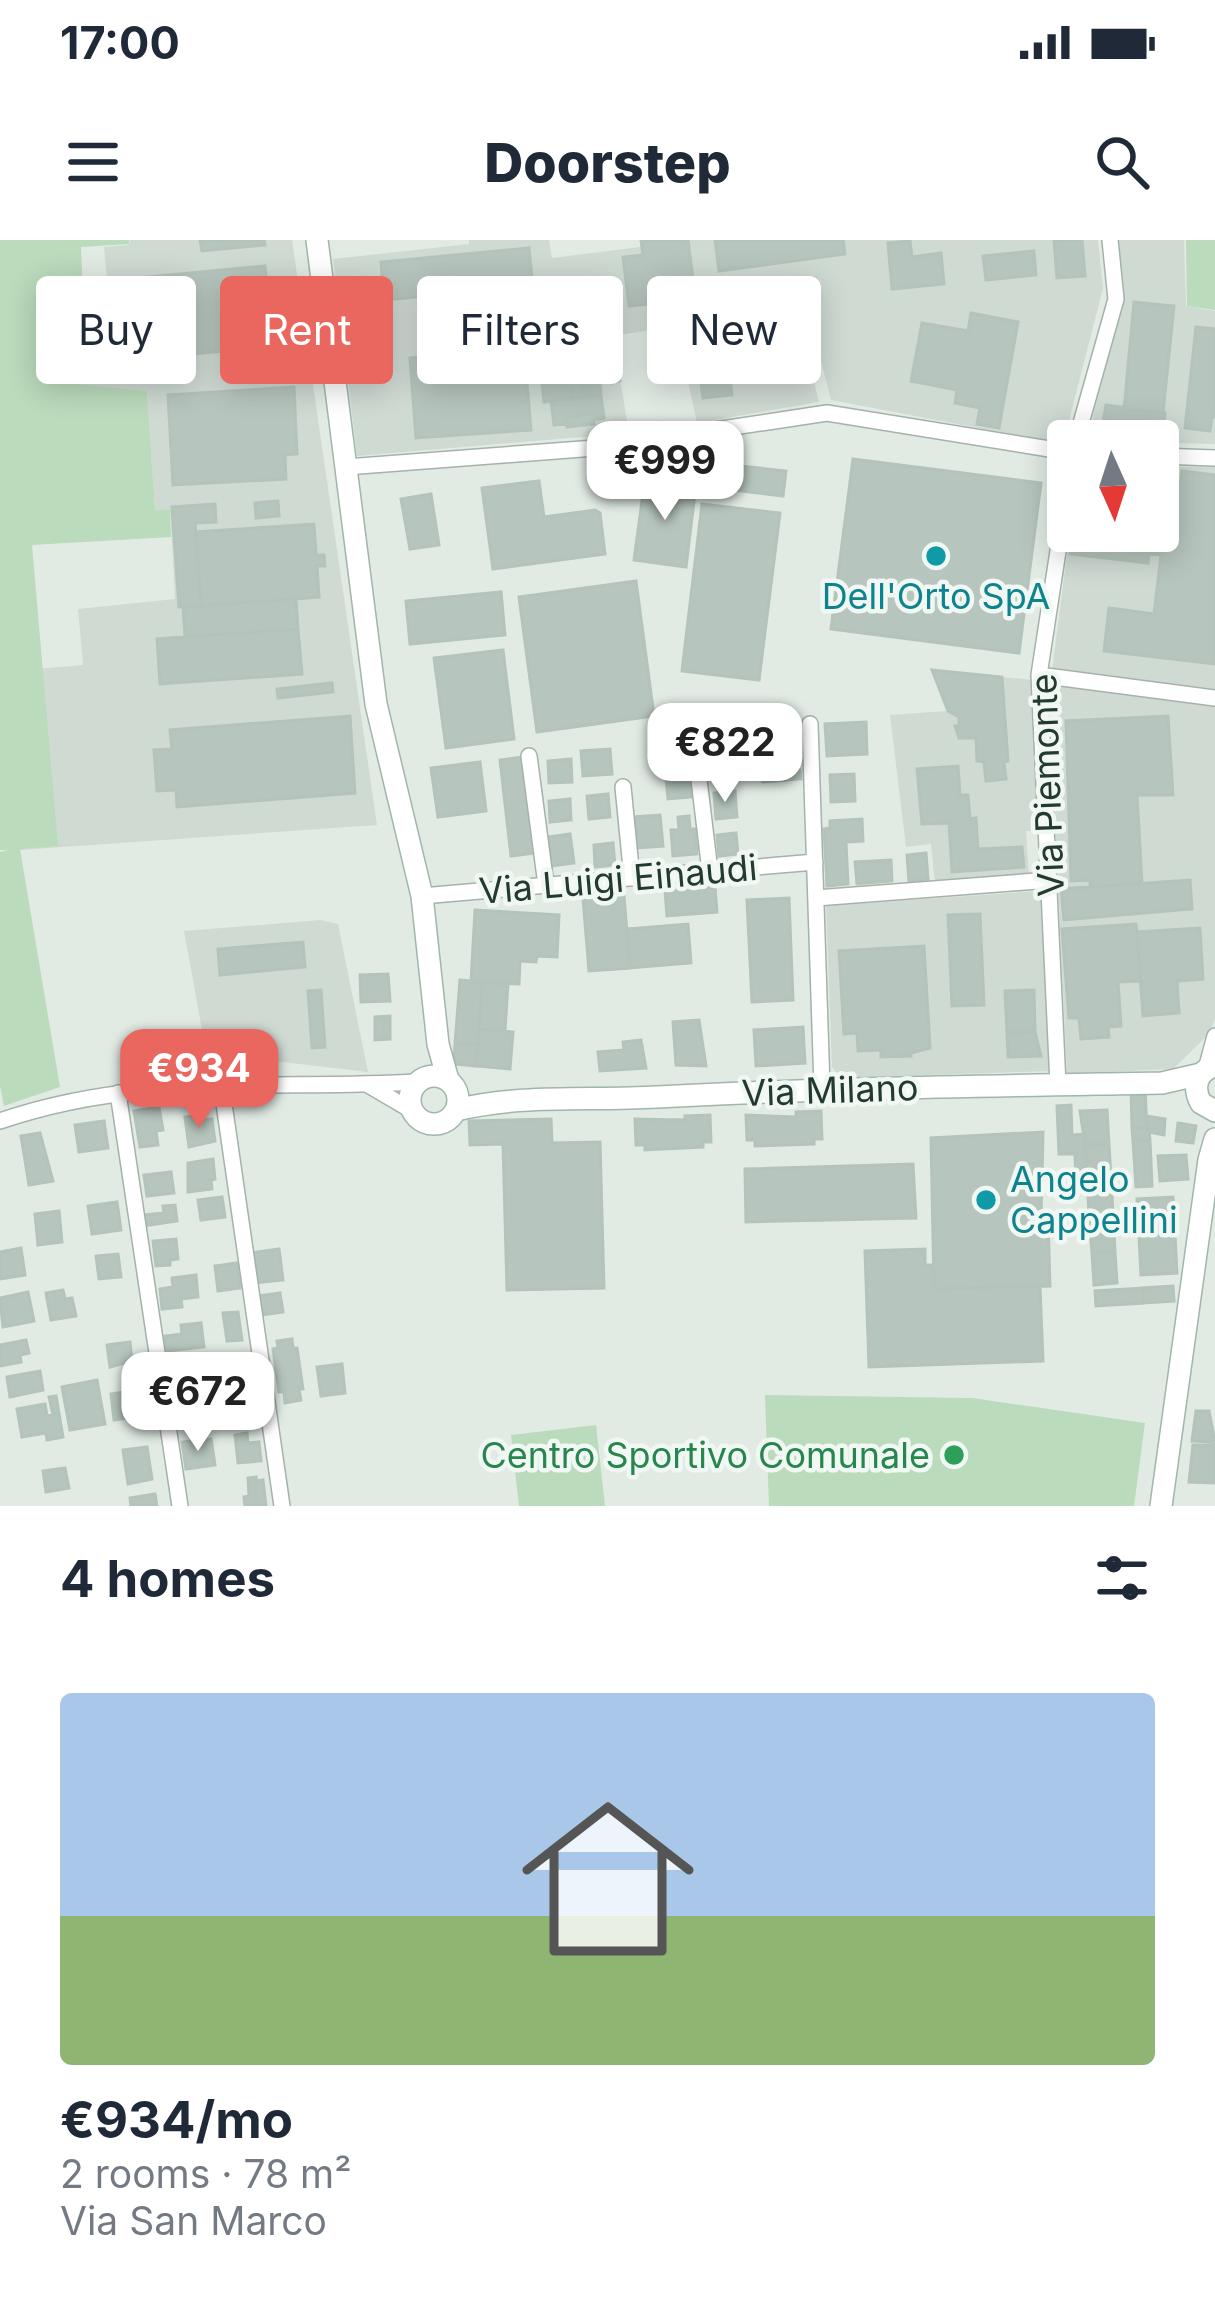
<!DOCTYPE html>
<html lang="en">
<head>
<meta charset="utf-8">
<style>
	body { margin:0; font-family:Inter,sans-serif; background:#f2f2f3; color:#1f2937; height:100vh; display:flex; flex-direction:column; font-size:45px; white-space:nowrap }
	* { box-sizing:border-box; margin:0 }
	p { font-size:39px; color:#747a83 }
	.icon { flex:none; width:66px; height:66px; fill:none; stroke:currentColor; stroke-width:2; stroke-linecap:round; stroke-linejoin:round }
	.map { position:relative; height:1266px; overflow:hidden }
	.drawer { display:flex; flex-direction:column; background:#fff; flex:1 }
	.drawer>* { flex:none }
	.hud { position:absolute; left:36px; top:36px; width:1143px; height:108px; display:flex; gap:24px }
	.needle { width:78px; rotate:177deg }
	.controls { position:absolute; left:1047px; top:180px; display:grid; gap:24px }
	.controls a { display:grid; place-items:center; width:132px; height:132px; border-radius:12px; background:#fff; box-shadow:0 6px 30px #0003; font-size:60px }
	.price { position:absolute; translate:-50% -102px; padding:0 27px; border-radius:24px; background:#fff; color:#222; font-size:39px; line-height:78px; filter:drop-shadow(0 3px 6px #0008) }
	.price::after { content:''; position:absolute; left:50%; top:72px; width:36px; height:27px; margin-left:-18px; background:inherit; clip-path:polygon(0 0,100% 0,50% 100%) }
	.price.on { background:#ea6760; color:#fff }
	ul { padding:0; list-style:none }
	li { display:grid; align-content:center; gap:24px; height:636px; padding:0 60px }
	li span { display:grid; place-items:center; height:372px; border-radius:12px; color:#555 }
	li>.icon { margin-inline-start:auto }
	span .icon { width:216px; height:216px; fill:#fffc; stroke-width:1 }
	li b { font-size:51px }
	h2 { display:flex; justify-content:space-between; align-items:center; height:144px; padding:0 60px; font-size:51px }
	.pill { padding:0 42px; border-radius:12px; background:#fff; box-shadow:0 6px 30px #0003; font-size:42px; line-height:108px }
	.pill.on { background:#ea6760; color:#fff }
	.status { display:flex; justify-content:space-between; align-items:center; height:84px; padding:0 60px; background:#fff; direction:ltr }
	.status svg { height:33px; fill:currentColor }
	header { display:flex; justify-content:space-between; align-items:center; height:156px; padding:0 60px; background:#fff; font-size:54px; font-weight:800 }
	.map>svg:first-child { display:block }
	.built { fill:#cfdad3 }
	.green { fill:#bbdbbd }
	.building { fill:#b6c5bd; stroke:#b4c4ba; stroke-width:3 }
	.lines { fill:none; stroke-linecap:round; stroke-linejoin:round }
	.street-casing { stroke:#a4b2aa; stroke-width:18 }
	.secondary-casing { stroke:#a0b6aa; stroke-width:24 }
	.street { stroke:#fff; stroke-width:15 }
	.secondary { stroke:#fff; stroke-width:21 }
	.culture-dot { fill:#0f9aa8; stroke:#f1f7f3; stroke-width:4.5 }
	.leisure-dot { fill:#2e9e5b; stroke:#f1f7f3; stroke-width:4.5 }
	.labels { text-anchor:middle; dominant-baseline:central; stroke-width:9; stroke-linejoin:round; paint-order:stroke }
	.culture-label { font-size:36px; fill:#0d838f; stroke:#f1f7f3 }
	.street-label { font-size:36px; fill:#223a2f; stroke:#f1f7f3 }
	.leisure-label { font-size:36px; fill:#27864d; stroke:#f1f7f3; text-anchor:end }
</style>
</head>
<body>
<div class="status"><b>17:00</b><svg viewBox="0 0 49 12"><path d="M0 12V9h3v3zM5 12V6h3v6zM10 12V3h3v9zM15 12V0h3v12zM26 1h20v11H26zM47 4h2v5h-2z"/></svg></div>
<header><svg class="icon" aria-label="menu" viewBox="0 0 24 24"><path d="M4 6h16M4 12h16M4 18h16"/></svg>Doorstep<svg class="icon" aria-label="search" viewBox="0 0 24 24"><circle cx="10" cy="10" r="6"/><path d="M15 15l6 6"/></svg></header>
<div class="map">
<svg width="1215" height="1266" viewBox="0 0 1215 1266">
	<rect width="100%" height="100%" fill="#e1ebe4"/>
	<path class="built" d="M130,0H292L377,585L20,610L1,432L83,425L78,369L175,359L170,269L155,270L147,151L69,143L61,60L84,58L83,43L107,40L104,7L129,5Z
		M469,0H549L552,18L640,7V0H1098L1103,48L1063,204L831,160L808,69L797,71L819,162L697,183L676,86L613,96L629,193L357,216L333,19L469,4Z
		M1115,0H1184L1186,66L1215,71V204L1088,201L1120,53Z
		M1158,227H1215V779L1208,795L1173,829L1067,834L1049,455L1070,291H1158Z
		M932,430L1033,440L1042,590L1026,591L1029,636L935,643L931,604L906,607L890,475L947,471Z
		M1039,651L1045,656L1051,831L840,838L832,827L826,666Z
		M321,680L338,684L368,832L274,821L209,828L184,691Z"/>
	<path class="green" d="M0,0H129V4L81,7L83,57L60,60L68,143L147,151L155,270L170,269L171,297L32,305L58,606L20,609L60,847L4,866L0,846V612L8,610H0Z
		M1186,0H1215V70L1187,66Z
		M765,1155L972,1158L1145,1183L1134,1266H769Z
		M596,1185L605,1266H519L511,1195Z"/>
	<path class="building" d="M200,0H264L265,5L202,11Z
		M641,0H688L697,71L651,77L649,64L629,66L623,17L643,15Z
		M715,0H843L845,14L719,31Z
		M1054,0H1082L1085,36L1057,38Z
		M910,1L912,17L941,13L944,44L892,49L888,3Z
		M529,8L534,58L512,60L511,48L384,60L381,22Z
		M1034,11L1036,35L986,40L983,16Z
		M265,26L273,106L92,124L84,43Z
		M1134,62L1174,66L1163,173L1124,169Z
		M971,73L1018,82L999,188L977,184L980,168L955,163L957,150L911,141L922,83L968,91Z
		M797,79L802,114L696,128L691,93Z
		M1196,87L1215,89V177H1212L1210,191L1185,188Z
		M602,90L603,96L612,95L620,141L612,143L606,111H597L599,130L579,132L576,111H567L572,158L544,162L537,101Z
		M524,108L531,190L416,198L410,118Z
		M728,124L732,155L703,158L699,128Z
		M599,130L601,155L584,157L582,132Z
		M582,132L584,157L572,158L570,133Z
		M294,147L297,214L285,215L286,239L173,245L168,155Z
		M601,155L604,178L593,180V173L566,177L567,184L554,185L551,161Z
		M1106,165L1165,173L1162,196L1101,193Z
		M593,173L594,184L567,187L566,177Z
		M853,219L1041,243L1019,413L831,389Z
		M703,222L786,231L783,256L700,246Z
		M1182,231L1215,235V424L1104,411L1109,368L1154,374L1161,315L1149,314L1148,323L1070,314L1073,291H1154L1160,295L1166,244L1180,246Z
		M645,239L696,245L686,327L634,320Z
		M539,241L544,277L595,270L600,273L605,314L493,329L482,248Z
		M431,254L439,305L410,309L401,259Z
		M278,261L279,276L256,278L255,263Z
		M215,264L216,282L195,283L201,366L179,367L172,267Z
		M702,264L780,273L759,440L682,431Z
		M314,284L316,315H324L325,326H317L319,357L201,366L196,292Z
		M636,341L654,476L537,492L519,357Z
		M501,352L505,395L410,404L406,361Z
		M296,359L298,389L185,397L183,367Z
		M298,389L302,434L160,444L157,399Z
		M503,410L514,499L446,508L434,418Z
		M932,430L1002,437L1008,521L1004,522L1006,539L986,541L984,522L977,521L976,498H959L955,486H959V477L948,471Z
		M332,443L333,452L278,458L277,449Z
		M350,476L355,553L177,567L176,550L157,551L154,510L172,509L170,490Z
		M1168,476L1173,555H1137L1142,643L1090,647V640L1071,641L1066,481Z
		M866,482L867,514L827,516L825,484Z
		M750,488L751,508L737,510L735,489Z
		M724,493L726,513L705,514L703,495Z
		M610,509L612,534L583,536L581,511Z
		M523,517L535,613L511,616L500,520Z
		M571,519L572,542L549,543L548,521Z
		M480,522L486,571L438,577L431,528Z
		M748,522L749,538L721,540L720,524Z
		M690,526L692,557L668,559L665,528Z
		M958,526L960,555H968L970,579L976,578L978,609L1022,607L1024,627L952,632L949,583L922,584L917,529Z
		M800,530L801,539L763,542L762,533Z
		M854,534L855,561L831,562L830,535Z
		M735,551L737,577L716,579L714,553Z
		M608,554L610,577L589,579L587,556Z
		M570,559L571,580L550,582L549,561Z
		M660,575L663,606L637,608L634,577Z
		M689,576L690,589H695L697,614L673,616L671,590H679L678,577Z
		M862,579L863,601L846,602L848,644L827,646L824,589L830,588V581Z
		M736,593L738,614L719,616L717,595Z
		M570,594L574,623L551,626L548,597Z
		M613,603L615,625L595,627L594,605Z
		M926,613L928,639L909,641L907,615Z
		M891,620L892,641L857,644L855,622Z
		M1190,640L1192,669L1064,680L1061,649Z
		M715,647L717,672L667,676L665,651Z
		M624,656L630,728L589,731L583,659Z
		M789,658L793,760L752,762L747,660Z
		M475,670L559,675L557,717L537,716L536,722L520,721L519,744L471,742Z
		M980,674L984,765L952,766L948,675Z
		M688,684L691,723L630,728L626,689Z
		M1136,684L1141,741L1118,742L1121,786L1108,787L1109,797L1081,799L1079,778H1069L1062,689Z
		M1200,688L1203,739L1177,741L1179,773L1143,776L1137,692Z
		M303,702L305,727L220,735L218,709Z
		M924,706L930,808L911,813V816L881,817V810L858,811L857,793L844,794L839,711Z
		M388,734L390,761L361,762L360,735Z
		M460,740L482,742L478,804L455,803Z
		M482,742L508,744L505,791L479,789Z
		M321,750L325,807L312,808L308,751Z
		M1034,750L1035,792L1007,793L1005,751Z
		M390,776V799L375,800V777Z
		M699,780L706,826L676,825L673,782Z
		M803,787L805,823L756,826L754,790Z
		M479,789L513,792L510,829L476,826Z
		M1035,792L1041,816L1008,817L1007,793Z
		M641,800L646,828L600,831L598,812L624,810L623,802Z
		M455,803L478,804L476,826L454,824Z
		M1131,849H1145L1147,888H1132Z
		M1071,865L1072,895L1085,894L1087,948H1076L1075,914H1059L1057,866Z
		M159,867L163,890L156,891L158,905L140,907L134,871Z
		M1107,870L1109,904L1085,905L1080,871Z
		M821,871L822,899H814V904L755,906V900H747L746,875L796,877V872Z
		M202,875L203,880L212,879L215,901L189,907L185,877Z
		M710,875L711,902H703V907L645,910V905H636L635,879L685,880V876Z
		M1146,876L1165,879L1164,895L1149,892L1150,900L1133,901L1132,888H1147Z
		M551,879L552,903L600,902L604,1048L507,1050L503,904L470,905L469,881Z
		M104,881L108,908L79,912L75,885Z
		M1178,883L1196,886L1193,903L1176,901Z
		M1043,892L1041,977H1048L1050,1046L934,1049L931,898Z
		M40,893L53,941L29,945L21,896Z
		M1150,900L1152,946L1136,947L1133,901Z
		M1109,904L1113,973L1089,974L1085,905Z
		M1186,915L1188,939L1160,941L1158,916Z
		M213,919L215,939L211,940L212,949L188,952V923Z
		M913,924L916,978L746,982L745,929Z
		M171,932L174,953L147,956L144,935Z
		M222,957L225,977L201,980L198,960Z
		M1173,957L1177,1033L1141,1035L1137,959Z
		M117,962L121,990L92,994L88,966Z
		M175,965L177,981L143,986L142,975L164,973L163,966Z
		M59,971L62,1002L38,1005L35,974Z
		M1113,973L1115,1011L1092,1013L1089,974Z
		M176,999L178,1019L170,1020V1025L156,1026L153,1001Z
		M21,1008L25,1035L0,1039V1012Z
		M279,1009L283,1040L255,1043L251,1013Z
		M925,1009V1025H933L934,1049L1040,1046L1043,1121L869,1127L865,1011Z
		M1115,1011L1117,1043L1094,1045L1092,1013Z
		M118,1014L121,1037L99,1039L96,1016Z
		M237,1023L240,1048L218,1051L215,1026Z
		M196,1035L198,1057L181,1059L182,1067L162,1069L160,1049L173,1047L172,1038Z
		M1173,1046L1174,1061L1144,1063L1143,1048Z
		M1143,1048L1144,1063L1096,1066L1095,1051Z
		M63,1050L65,1059L72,1058L76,1076L51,1080L46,1053Z
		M28,1052L34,1081L3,1087L0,1058Z
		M280,1053L283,1072L261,1075L258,1056Z
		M238,1072L242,1100L227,1101L223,1073Z
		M201,1083L204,1107L167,1111L165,1096L182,1094L181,1085Z
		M292,1099L293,1108H297L303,1149H299L301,1160L285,1163L284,1152H279L273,1109L278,1108L277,1101Z
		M26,1100L29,1113L20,1115L21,1122L0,1126V1105Z
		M130,1102L132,1121L110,1127L107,1105Z
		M212,1115L216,1147L168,1152L166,1138L192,1135L190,1118Z
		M248,1119L251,1143L228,1146L225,1122Z
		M342,1124L345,1153L321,1156L317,1127Z
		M40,1131L43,1150L10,1157L7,1137Z
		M97,1140L105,1184L70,1190L62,1147Z
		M137,1150L141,1176L114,1180L111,1154Z
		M56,1156L63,1197L47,1200L46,1193L22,1197L17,1169L45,1164L47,1176L53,1175L49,1157Z
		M204,1165V1170L218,1168L220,1179L208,1180L209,1187L190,1189L187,1167Z
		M1196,1171H1209L1215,1202L1192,1201Z
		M247,1193L248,1203L259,1202L261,1221L238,1223L235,1195Z
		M211,1199L215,1225L186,1229L182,1202Z
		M1193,1205H1215V1243L1189,1242Z
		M147,1207L152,1239L128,1244L123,1210Z
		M65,1228L69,1248L46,1252L43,1231Z
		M256,1237V1241L263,1240L266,1266H245L244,1257L249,1256L248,1238Z
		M155,1254L157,1266H131L130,1258Z"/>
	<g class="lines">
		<defs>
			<path id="street" d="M1076,201L1116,59L1110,0
				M1158,216L1215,218
				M346,227L595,208L827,173L1068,212
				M1039,435L1215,458
				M810,484L822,847
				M694,498L710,631
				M529,516L546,645
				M623,547L632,638
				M422,656L815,622
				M816,658L1050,640
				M1206,829L1215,796
				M221,843L282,1266
				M1058,845L1039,435L1068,246
				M370,846L411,870
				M118,853L180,1266
				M0,881C139,833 274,850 417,842"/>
			<path id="secondary" d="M317,0L376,464L422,656L438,804L448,840
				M1215,826C1197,831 1192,847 1201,863L1215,871
				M410 860a24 24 0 1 1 48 0a24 24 0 1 1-48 0Z
				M456,870C522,854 589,861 657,857C825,848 993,846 1162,843L1201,834
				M1161,1266L1209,920L1215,899"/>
		</defs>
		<use href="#street" class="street-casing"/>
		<use href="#secondary" class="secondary-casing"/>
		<use href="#street" class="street"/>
		<use href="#secondary" class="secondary"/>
	</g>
	<g class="culture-dot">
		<circle cx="936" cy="316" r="12"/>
		<circle cx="986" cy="960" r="12"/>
	</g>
	<circle class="leisure-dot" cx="954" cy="1215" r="12"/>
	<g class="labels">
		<g class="culture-label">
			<text x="936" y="356">Dell'Orto SpA</text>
			<text x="1010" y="939" text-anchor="start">Angelo<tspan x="1010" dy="41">Cappellini</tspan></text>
		</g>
		<g class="street-label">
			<text transform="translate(1047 545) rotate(-92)">Via Piemonte</text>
			<text transform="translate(618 639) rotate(-5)">Via Luigi Einaudi</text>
			<text transform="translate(830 850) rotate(-2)">Via Milano</text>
		</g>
		<g class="leisure-label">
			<text x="930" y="1215">Centro Sportivo Comunale</text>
		</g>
	</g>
</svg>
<div class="controls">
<a><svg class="needle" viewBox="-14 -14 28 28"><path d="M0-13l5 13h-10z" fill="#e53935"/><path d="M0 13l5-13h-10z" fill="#747a83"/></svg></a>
</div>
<b class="price" style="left:665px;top:283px">€999</b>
<b class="price" style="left:725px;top:565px">€822</b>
<b class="price on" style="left:199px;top:891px">€934</b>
<b class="price" style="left:198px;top:1214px">€672</b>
<div class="hud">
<a class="pill">Buy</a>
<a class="pill on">Rent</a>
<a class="pill">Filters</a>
<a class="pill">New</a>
</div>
</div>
<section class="drawer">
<h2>4 homes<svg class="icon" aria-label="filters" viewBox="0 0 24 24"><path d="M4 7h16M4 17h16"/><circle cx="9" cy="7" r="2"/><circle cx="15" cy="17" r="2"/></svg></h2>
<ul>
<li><span style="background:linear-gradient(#a9c7e8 60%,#8fb573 0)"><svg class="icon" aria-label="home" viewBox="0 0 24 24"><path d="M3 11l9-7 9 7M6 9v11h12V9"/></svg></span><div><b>€934/mo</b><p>2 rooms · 78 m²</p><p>Via San Marco</p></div></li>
</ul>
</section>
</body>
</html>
